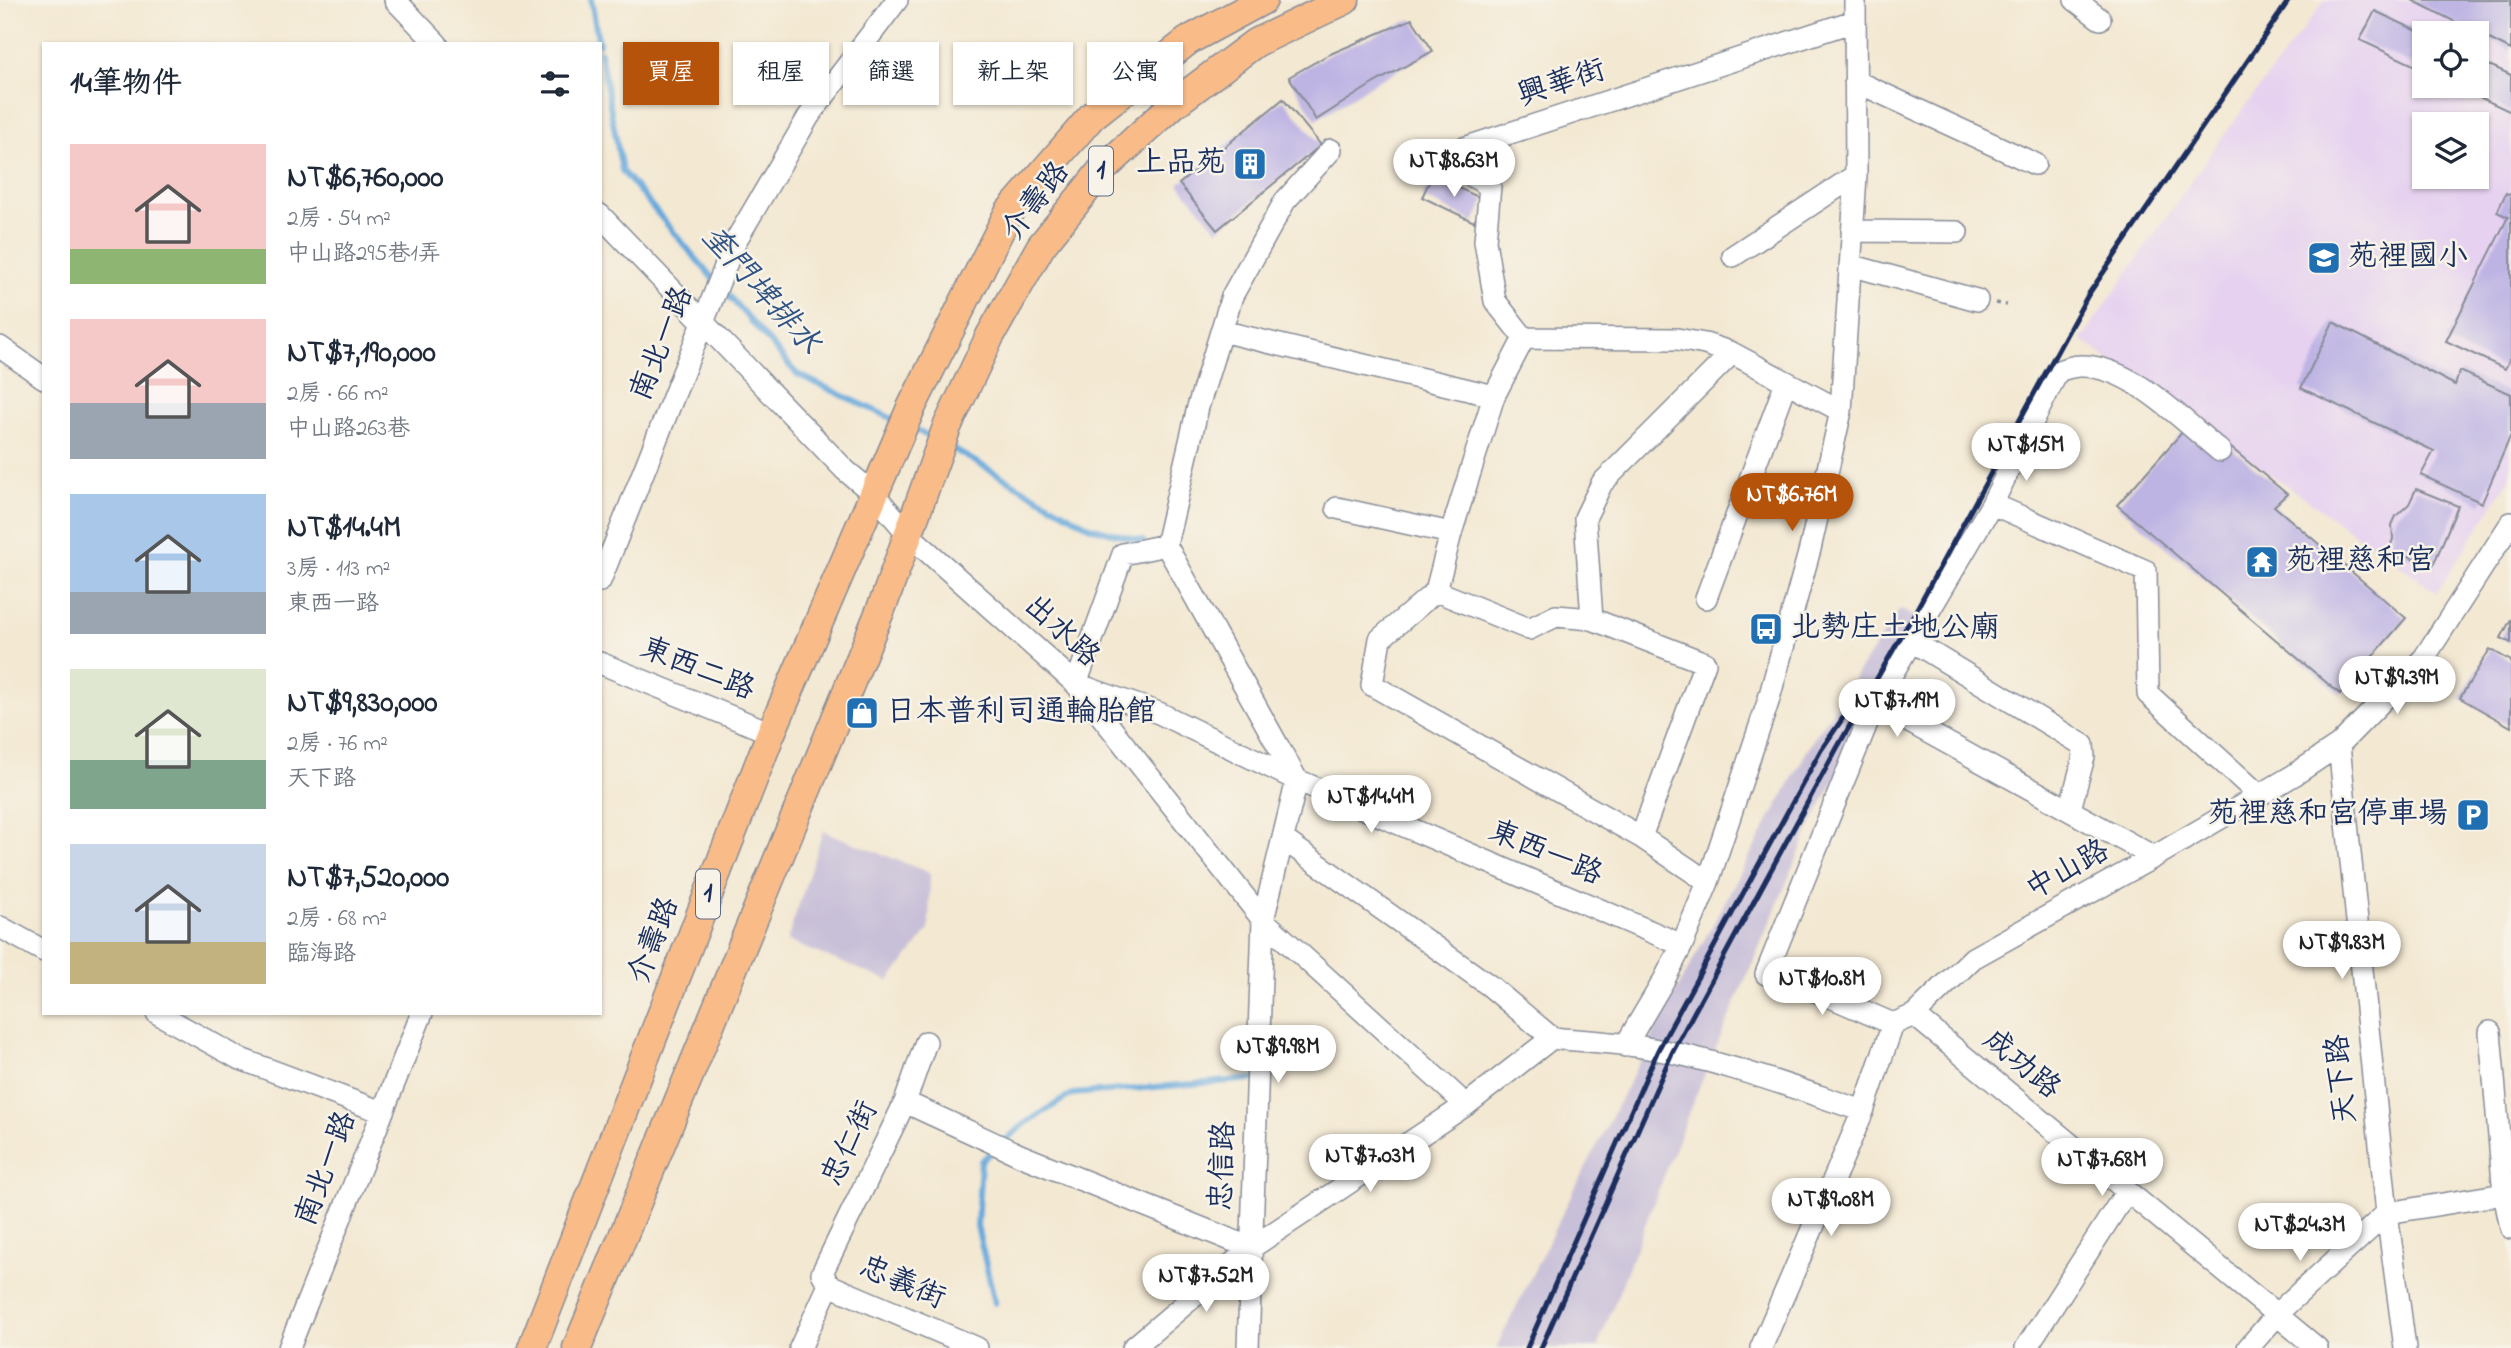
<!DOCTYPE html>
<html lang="zh-TW">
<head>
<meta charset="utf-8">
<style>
	body { margin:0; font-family:"Indie Flower","LXGW WenKai TC",sans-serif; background:#f6f6f7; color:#1f2937; height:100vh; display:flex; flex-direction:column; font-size:26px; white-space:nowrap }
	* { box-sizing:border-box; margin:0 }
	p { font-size:23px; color:#747a83 }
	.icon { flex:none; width:38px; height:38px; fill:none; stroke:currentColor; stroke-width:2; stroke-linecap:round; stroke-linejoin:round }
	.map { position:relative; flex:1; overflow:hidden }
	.side { position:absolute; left:42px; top:42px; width:560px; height:973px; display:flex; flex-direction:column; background:#fff; border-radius:0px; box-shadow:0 2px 5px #0004 }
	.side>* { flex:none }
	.banner { position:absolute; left:623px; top:42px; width:665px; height:63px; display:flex; gap:14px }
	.fabs { position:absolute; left:2412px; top:21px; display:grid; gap:14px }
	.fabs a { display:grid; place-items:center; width:77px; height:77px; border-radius:0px; background:#fff; box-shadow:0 2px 5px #0004; font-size:35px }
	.price { position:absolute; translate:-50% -60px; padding:0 16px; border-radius:24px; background:#fff; color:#222; font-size:23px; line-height:46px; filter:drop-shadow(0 2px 4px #0008) }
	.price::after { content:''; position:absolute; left:50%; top:42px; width:21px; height:16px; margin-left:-10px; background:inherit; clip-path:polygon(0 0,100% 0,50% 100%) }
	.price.selected { background:#b45309; color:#fff }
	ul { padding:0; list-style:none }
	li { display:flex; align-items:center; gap:21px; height:175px; padding:0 28px }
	li span { display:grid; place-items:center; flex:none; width:196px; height:140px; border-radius:0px; color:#555 }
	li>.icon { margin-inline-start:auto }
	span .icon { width:84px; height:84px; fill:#fffc; stroke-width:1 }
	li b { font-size:30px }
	h2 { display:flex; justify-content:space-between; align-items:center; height:84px; padding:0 28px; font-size:30px }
	.tag { padding:0 24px; border-radius:0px; background:#fff; box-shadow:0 2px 5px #0004; font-size:24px; line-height:63px }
	.tag.selected { background:#b45309; color:#fff }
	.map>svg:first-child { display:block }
	.built { fill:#e6d2f0; fill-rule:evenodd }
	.industrial { fill:#c8bfd8 }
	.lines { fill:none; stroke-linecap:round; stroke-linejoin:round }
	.stream { stroke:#67a9db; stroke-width:6 }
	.building { fill:#beb4e4 }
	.minor-casing { stroke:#878c98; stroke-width:24 }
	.major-casing { stroke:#878c98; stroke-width:31 }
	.path { stroke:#878c98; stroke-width:3.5; stroke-dasharray:5 5; stroke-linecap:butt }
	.minor { stroke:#fff; stroke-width:21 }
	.major { stroke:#f9bc89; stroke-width:28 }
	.rail { stroke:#1b2f5e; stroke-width:5 }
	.labels { text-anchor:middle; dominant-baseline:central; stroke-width:5; stroke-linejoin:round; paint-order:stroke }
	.shield { fill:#f7f3e8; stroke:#5d6a87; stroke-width:2 }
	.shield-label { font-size:28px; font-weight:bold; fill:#1b2f5e }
	.street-label { font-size:30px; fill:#1b2f5e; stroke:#f7f3e8 }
	.poi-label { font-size:30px; fill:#1b2f5e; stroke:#f7f3e8; text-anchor:start }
	.water-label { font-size:32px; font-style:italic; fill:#325484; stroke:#f7f3e8 }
</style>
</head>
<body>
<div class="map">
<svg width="2511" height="1348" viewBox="0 0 2511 1348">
	<rect width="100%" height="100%" fill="#f7f3e8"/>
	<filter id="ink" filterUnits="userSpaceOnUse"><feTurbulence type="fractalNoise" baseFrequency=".0143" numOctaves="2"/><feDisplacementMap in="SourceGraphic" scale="14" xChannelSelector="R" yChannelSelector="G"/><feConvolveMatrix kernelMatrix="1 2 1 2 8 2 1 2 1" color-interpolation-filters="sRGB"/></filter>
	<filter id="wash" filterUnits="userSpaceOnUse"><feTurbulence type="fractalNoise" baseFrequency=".00686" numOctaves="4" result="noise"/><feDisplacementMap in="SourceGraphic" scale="28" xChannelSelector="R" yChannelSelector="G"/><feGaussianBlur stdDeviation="1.57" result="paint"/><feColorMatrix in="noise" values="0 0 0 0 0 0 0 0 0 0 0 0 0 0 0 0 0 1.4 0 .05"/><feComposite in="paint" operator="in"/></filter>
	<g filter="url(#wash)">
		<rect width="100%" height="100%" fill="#f3e8d2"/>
		<path class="built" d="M2325,0H2511V477L2437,592L2081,340L2218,143ZM2424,33H2476V86H2424ZM2424,124H2476V177H2424Z"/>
		<path class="industrial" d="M1900,609L1918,619L1813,821L1690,1109L1597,1348H1496L1562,1214L1665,1012L1813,740Z
			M823,831L930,873L929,930L889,981L787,941Z"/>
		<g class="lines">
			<path class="stream" d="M591,0L599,44
				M600,52L622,171L714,280
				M722,288L797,374L899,422
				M912,428L934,439
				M946,445L1090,527L1143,541
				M1003,1142L1026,1123L1072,1094L1253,1079
				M995,1303L977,1226L981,1161L995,1149"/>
		</g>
		<g id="blocks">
			<path class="building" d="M2412,0H2511V50Z
				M2375,11L2424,34V70L2360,40Z
				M1412,19L1433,51L1374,83L1316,120L1289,77L1328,55Z
				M2476,59L2511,75V112L2456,86H2476Z
				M1283,99L1321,145L1217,230L1179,184Z
				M1432,176L1485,200L1474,222L1422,197Z
				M2506,193L2511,195V357L2505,369L2446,341L2508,217L2497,212Z
				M2333,322L2455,385L2460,371L2511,394V435L2482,503L2421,475L2434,451L2301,388Z
				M2195,418L2287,494L2274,506L2406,618L2340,694L2117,505Z
				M2416,489L2458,506L2432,568L2407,555L2405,560L2388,552L2393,539L2392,525L2396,516L2409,504Z
				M2511,619V643L2501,638Z
				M2490,649L2511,661V727L2460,698Z"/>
		</g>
	</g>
	<g filter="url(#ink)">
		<use href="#blocks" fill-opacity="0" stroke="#878c98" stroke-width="2"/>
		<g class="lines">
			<defs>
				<path id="minor" d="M395,0L437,44
					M2075,0L2100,19
					M1855,81L2035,164
					M600,215L845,470L874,494L908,534L1076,684L1263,920L1466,1105
					M1852,231L1957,232
					M1733,256L1856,175
					M1850,265L1977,300
					M1221,331L1494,396
					M1524,338L1494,396L1451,533L1436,591L1380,639L1372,685L1641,837L1708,882
					M0,347L44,378
					M1841,411L1732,353L1705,344L1677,339L1524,338L1495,301L1485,241L1490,186L1455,167V151L1854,21
					M1992,504L2146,571L2148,694L2259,795
					M1337,508L1451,533
					M1166,545L1198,407L1232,296L1285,201L1331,150
					M600,581L735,242L809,116L897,0
					M1436,591L1529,629L1556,616L1592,619L1705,663L1641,837
					M1706,598L1786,382
					M1592,619L1585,518L1602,483L1732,353
					M1910,640L2083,745L2084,757L2070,809
					M600,663L771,733
					M1875,703L1992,504L2058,371C2065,369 2072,366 2079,366C2130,364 2183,421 2220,451
					M2339,745L2387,1213L2405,1348
					M1283,839L1490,986L1552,1038
					M0,927L44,951
					M157,1013L238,1058L382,1112
					M1914,1015L2317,1348
					M1893,1024L1826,995L1766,974L1875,703L2154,857
					M2490,1032L2504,1194L2511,1228
					M1625,1046L1664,980L1682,945L1708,882L1768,702L1810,549L1841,411L1856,175L1855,0
					M905,1102L926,1042
					M2387,1213L2504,1194
					M829,1285L822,1273L905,1102L1022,1156L1251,1248
					M289,1348L422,1013
					M800,1348L829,1285L977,1348
					M1133,1348L1251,1248L1466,1105L1552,1038C1582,1041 1613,1042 1642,1047C1718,1059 1791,1087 1863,1111
					M1248,1348L1263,920L1297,780L1166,545L1123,554L1076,684L1159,713L1297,780L1682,945
					M1761,1348L1863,1111L1893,1024L1914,1015L1973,958L2154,857L2294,775L2339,745L2424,658L2511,523
					M2026,1348L2127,1191
					M2248,1348L2283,1308L2387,1213"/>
				<path id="major" d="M532,1348L771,733L911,408L1009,212L1092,116L1189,40L1263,0
					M577,1348L885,599L947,427L990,336L1041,246L1103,169L1174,104L1255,43L1345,0"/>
			</defs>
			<use href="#minor" class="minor-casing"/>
			<use href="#major" class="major-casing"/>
			<path class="path" d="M1995,303L2007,305"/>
			<use href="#minor" class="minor"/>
			<use href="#major" class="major"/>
			<path class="rail" d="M1527,1348L1658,1050L1821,750L1845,715
				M1541,1348L1672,1053L1837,748L1914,614L2088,295L2289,0"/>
		</g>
	</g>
	<defs>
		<symbol id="building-square" viewBox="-11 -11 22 22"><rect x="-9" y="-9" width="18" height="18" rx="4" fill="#1f6fb2" stroke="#f7f3e8"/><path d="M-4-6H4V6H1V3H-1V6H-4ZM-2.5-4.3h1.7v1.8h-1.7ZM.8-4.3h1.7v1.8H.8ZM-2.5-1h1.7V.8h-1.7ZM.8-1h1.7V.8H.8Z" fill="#fff"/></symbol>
		<symbol id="school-square" viewBox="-11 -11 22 22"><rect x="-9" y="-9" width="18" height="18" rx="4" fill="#1f6fb2" stroke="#f7f3e8"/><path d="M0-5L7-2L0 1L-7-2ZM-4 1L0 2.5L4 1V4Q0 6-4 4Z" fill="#fff"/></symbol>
		<symbol id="temple-square" viewBox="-11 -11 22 22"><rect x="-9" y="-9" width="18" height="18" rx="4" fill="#1f6fb2" stroke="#f7f3e8"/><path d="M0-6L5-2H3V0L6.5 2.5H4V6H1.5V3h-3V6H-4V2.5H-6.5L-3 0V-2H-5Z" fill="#fff"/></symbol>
		<symbol id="bus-square" viewBox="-11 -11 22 22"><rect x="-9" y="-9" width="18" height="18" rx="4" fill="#1f6fb2" stroke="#f7f3e8"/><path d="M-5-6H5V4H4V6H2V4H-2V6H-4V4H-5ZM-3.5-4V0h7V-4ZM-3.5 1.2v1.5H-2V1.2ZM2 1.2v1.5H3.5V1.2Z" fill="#fff"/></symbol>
		<symbol id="shop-square" viewBox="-11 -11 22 22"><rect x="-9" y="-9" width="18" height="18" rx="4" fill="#1f6fb2" stroke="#f7f3e8"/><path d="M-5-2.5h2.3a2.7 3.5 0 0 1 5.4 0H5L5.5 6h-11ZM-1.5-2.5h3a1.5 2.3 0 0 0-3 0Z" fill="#fff"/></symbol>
		<symbol id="parking-square" viewBox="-11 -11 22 22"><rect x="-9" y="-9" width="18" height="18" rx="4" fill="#1f6fb2" stroke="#f7f3e8"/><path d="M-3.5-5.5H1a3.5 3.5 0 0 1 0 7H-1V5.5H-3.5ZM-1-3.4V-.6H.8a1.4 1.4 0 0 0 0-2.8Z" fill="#fff"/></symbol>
	</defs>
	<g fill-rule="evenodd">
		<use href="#building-square" x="1231" y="145" width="38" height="38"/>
		<use href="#school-square" x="2305" y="239" width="38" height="38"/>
		<use href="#temple-square" x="2243" y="543" width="38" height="38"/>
		<use href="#bus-square" x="1747" y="610" width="38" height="38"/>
		<use href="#shop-square" x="843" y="694" width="38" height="38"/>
		<use href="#parking-square" x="2454" y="796" width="38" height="38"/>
	</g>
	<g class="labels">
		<g class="shield">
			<rect x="1089" y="146.5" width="24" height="49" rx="5"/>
			<rect x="696" y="869.5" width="24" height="49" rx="5"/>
		</g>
		<g class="shield-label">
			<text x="1101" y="171">1</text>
			<text x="708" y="894">1</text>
		</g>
		<g class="street-label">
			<text transform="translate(1562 84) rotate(-18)">興華街</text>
			<text transform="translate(1037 202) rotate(-53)">介壽路</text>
			<text transform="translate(663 344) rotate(-68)">南北一路</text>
			<text transform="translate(1061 632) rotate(43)">出水路</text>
			<text transform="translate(697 670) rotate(22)">東西二路</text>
			<text transform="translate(1545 854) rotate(23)">東西一路</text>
			<text transform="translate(2068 871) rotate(-29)">中山路</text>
			<text transform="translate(655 941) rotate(-69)">介壽路</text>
			<text transform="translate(2021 1065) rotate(40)">成功路</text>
			<text transform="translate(2343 1079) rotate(-96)">天下路</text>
			<text transform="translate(851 1144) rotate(-64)">忠仁街</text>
			<text transform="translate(1224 1166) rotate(-88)">忠信路</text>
			<text transform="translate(327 1169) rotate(-69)">南北一路</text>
			<text transform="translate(902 1284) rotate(23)">忠義街</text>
		</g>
		<g class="poi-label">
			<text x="1226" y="164" text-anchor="end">上品苑</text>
			<text x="2348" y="258">苑裡國小</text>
			<text x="2286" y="562">苑裡慈和宮</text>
			<text x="1790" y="629">北勢庄土地公廟</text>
			<text x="886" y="713">日本普利司通輪胎館</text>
			<text x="2448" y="815" text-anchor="end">苑裡慈和宮停車場</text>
		</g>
		<g class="water-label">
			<text transform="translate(760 291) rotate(48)">奎門埤排水</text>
		</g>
	</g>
</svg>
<div class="fabs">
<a><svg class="icon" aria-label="locate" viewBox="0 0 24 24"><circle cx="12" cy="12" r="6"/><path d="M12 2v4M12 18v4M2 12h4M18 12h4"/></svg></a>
<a><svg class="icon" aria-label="layers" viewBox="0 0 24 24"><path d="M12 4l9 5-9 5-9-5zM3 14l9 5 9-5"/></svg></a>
</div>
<b class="price" style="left:1454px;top:199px">NT$8.63M</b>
<b class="price" style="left:2026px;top:483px">NT$15M</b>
<b class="price selected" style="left:1792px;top:533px">NT$6.76M</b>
<b class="price" style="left:2397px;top:716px">NT$9.39M</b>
<b class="price" style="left:1897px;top:739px">NT$7.19M</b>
<b class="price" style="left:1371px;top:835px">NT$14.4M</b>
<b class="price" style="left:2342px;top:981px">NT$9.83M</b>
<b class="price" style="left:1822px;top:1017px">NT$10.8M</b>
<b class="price" style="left:1278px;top:1085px">NT$9.98M</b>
<b class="price" style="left:1370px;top:1194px">NT$7.03M</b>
<b class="price" style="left:2102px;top:1198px">NT$7.68M</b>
<b class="price" style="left:1831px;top:1238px">NT$9.08M</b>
<b class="price" style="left:2300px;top:1263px">NT$24.3M</b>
<b class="price" style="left:1206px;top:1314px">NT$7.52M</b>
<div class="banner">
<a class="tag selected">買屋</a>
<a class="tag">租屋</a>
<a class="tag">篩選</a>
<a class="tag">新上架</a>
<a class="tag">公寓</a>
</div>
<section class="side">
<h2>14筆物件<svg class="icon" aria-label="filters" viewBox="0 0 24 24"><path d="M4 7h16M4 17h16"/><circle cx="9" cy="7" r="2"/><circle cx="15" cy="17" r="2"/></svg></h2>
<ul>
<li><span style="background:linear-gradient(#f6c9c9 75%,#8fb573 0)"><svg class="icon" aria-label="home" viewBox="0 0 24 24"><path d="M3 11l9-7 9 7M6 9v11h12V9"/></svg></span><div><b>NT$6,760,000</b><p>2房 · 54 m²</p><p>中山路295巷1弄</p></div></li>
<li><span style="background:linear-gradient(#f6c9c9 60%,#9aa5b1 0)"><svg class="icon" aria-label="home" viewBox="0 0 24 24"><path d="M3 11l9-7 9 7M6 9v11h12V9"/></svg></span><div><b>NT$7,190,000</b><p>2房 · 66 m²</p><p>中山路263巷</p></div></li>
<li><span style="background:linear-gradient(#a9c7e8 70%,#9aa5b1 0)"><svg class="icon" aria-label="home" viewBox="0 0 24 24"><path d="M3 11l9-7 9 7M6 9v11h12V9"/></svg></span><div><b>NT$14.4M</b><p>3房 · 113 m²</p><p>東西一路</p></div></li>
<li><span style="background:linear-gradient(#dfe7d0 65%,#7fa58c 0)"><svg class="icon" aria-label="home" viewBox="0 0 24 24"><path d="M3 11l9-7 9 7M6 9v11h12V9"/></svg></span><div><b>NT$9,830,000</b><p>2房 · 76 m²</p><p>天下路</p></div></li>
<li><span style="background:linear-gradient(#c9d6e8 70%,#c2b280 0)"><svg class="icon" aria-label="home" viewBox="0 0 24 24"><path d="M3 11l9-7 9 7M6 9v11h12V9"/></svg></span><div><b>NT$7,520,000</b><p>2房 · 68 m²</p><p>臨海路</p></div></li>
</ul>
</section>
</div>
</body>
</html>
